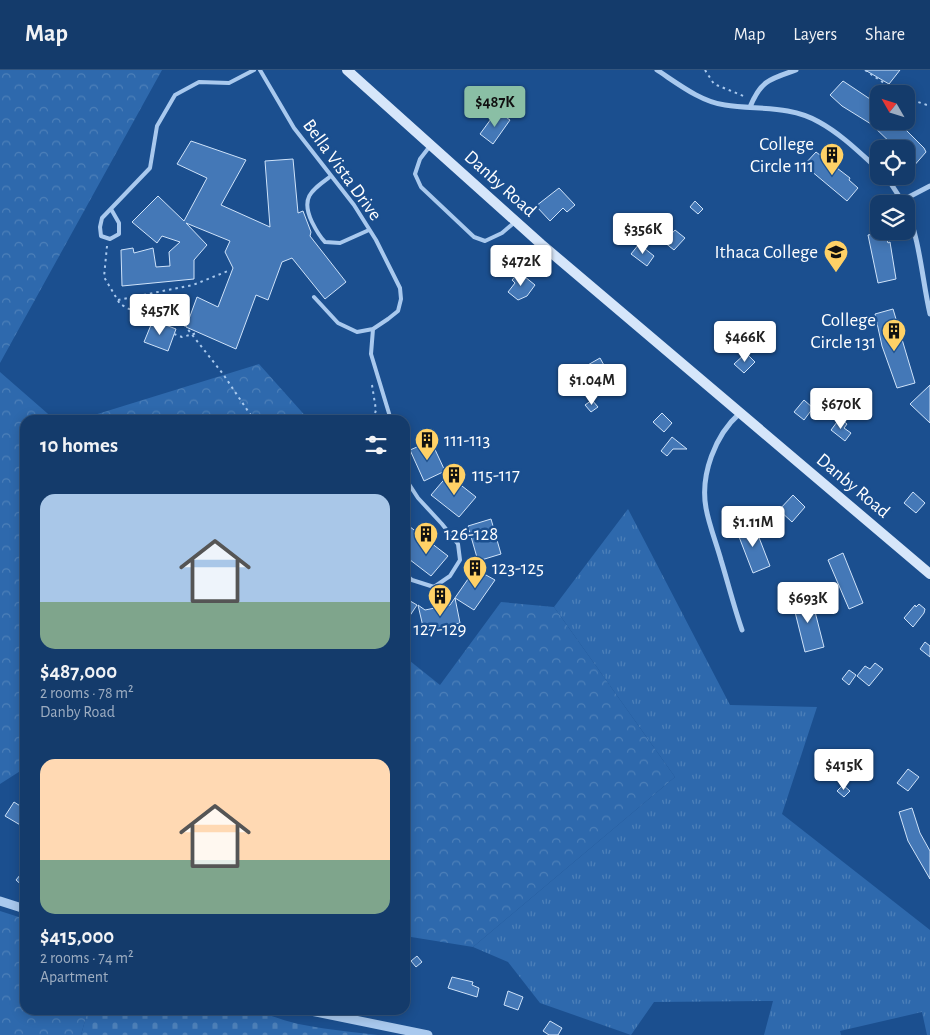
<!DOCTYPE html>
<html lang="en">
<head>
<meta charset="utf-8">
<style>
	body { margin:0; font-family:"Alegreya Sans",sans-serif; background:#1d4271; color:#f1f3f6; height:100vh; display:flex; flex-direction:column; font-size:19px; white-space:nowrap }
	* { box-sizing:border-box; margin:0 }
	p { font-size:16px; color:#9dadc1 }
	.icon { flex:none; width:28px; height:28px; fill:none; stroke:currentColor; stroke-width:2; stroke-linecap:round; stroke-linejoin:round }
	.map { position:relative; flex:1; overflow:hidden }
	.side { position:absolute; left:20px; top:345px; width:390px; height:600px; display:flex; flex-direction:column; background:#143b6b; border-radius:15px; box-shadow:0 2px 12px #0003,0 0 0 1px #33557e }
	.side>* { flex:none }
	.needle { width:32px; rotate:309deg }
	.controls { position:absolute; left:870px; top:15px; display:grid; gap:10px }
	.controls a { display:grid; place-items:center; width:45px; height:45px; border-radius:10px; background:#143b6b; box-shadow:0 2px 12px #0003,0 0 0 1px #33557e; font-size:25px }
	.price { position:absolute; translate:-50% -42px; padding:0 11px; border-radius:5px; background:#fff; color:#222; font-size:16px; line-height:32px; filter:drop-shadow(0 1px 2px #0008) }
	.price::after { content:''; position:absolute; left:50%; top:30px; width:15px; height:11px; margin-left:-8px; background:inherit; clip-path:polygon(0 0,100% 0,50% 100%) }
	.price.current { background:#8abfa5; color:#111 }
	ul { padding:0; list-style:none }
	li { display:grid; align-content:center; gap:10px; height:265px; padding:0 20px }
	li span { display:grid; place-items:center; height:155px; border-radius:15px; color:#555 }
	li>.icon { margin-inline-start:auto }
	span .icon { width:90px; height:90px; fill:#fffc; stroke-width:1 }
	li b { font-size:21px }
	h2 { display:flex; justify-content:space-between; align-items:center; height:60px; padding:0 20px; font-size:21px }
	header { display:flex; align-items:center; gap:30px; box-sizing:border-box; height:70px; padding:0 25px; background:#143b6b; border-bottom:1px solid #33557e }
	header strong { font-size:24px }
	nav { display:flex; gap:28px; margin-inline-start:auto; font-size:18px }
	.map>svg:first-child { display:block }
	.grass { fill:url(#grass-tufts) }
	.forest { fill:url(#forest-crowns) }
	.cemetery { fill:url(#cemetery-stones) }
	.building { fill:#4478b7; stroke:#cfe3fa }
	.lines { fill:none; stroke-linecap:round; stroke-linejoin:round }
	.path { stroke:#a9c9ee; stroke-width:2; stroke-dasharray:2.5 4; stroke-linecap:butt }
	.service { stroke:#a9c9ee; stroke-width:4 }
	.minor { stroke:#a9c9ee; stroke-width:5 }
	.tertiary { stroke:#a9c9ee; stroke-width:9 }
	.secondary { stroke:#d6e6fa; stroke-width:10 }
	.labels { text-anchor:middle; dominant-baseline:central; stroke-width:5; stroke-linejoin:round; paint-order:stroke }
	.poi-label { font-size:19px; fill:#fff; stroke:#1b4f8f; text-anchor:start }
	.street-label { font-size:19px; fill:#fff; stroke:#1b4f8f }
</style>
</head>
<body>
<header>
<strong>Map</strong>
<nav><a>Map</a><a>Layers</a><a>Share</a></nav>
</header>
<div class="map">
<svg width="930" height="965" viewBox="0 0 930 965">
	<defs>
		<pattern id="grass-tufts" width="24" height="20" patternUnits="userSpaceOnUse" patternTransform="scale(1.25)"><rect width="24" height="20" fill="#2e69ad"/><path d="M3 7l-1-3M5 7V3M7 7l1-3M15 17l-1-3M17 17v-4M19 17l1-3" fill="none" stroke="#4d80b9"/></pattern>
		<pattern id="forest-crowns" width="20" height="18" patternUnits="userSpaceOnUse" patternTransform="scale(1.25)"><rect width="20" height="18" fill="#2e69ad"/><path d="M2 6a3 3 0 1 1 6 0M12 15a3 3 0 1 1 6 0" fill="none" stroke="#4d80b9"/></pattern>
		<pattern id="cemetery-stones" width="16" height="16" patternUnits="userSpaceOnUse" patternTransform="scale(1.25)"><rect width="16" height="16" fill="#2e69ad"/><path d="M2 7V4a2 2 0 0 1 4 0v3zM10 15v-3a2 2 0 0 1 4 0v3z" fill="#4d80b9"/></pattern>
	</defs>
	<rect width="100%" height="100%" fill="#1b4f8f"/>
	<path class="grass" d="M628,439L730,635L817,637L782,744L930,860V965H927L922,942L840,961L841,965H764L773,931L654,932L631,965L540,933L508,892L473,877L675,707L554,537Z"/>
	<path class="forest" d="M0,0H162L0,293Z
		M259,294L309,350H78Z
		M0,302L55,350H25V698L0,714Z
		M501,532L554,537L675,707L473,877L405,866V587L440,615Z
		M0,841L25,849V940H88L81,965H0Z
		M356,940H389L388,946Z"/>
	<path class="cemetery" d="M88,940H258C294,958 338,960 378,965H81Z"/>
	<path class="building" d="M865,0H900L889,14Z
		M843,11L879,35V51H897L924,78L926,82L912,98L906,90V79H897L871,54L842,36L830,25Z
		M500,43L510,50L493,74L480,64L491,49L494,52Z
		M191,71L246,90L221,135L270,157L265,91L293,89L298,143L303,141L311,162L310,166L346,212L325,229L292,188L282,192L268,230L256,225L236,279L186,257L197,227L218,237L233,198L225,182L230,171L186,153L207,175L194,190V209L122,216L121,180L133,178L134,183L153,178L156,197L170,196L169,182L180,172L162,166L157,173L132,152L158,126L184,151L207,108L177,94Z
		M816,82L850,108L849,110L858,118L847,131L804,95Z
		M559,118L575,135L567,142L563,138L550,151L536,136Z
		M695,131L703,139L698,144L690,137Z
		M675,160L685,168L674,180L664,172Z
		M885,162L888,173L890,172L896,209L878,213L868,165Z
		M639,174L654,186L647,196L631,184Z
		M519,202L535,215L527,226L518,230L508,222L515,213L512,210Z
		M893,239L915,313L897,318L882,276L875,244Z
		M153,250L176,259L168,281L144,272Z
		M746,283L755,292L744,303L734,294Z
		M600,288L605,297L599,301L607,315L593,324L579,300Z
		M930,315V353L910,334Z
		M592,330L598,337L591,342L585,335Z
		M804,330L813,338L804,350L794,342Z
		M662,343L672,353L664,362L653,352Z
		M840,348L847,354L844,358L851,363L845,371L831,360Z
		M672,367L687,379H673L667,386L661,381Z
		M431,371L445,401L424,411L410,380Z
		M448,405L476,427L459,447L431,425Z
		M913,422L925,433L916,443L904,433Z
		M793,425L805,437L792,452L779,440Z
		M491,449L501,484L478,491L468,456Z
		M753,452L770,496L753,503L736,459Z
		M405,453L448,486L431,506L405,486Z
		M843,483L863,533L849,539L828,490Z
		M475,499L495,510L474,540L455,528L460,553L424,561L418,535L425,540L450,535Z
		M811,526L824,577L805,582L792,530Z
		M405,528L417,535L405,553Z
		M919,534L925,539L924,543L913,557L904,548L915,535L916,537Z
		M925,572L930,576V587L920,579Z
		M875,593L883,599L869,616L857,606L865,596L870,599Z
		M849,600L856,605L849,615L842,609Z
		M829,687L848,703L840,713L821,697Z
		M908,699L919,707L908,721L897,713Z
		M843,715L850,721L844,727L837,721Z
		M14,732L25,739V751L22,756L5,746Z
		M912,738L920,763L930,781V809L908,771L899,742Z
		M25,799V818L16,810Z
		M417,886L422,892L416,897L411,891Z
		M452,907L473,912L472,915L479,918L477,927L448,918Z
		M508,921L523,927L518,940L504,935Z
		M550,951L562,958L558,965H549L543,961Z"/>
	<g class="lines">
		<path class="path" d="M705,0L714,14L746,27
			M865,0L900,24
			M906,28L930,36
			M107,176L104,207L120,234L129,239L167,236L175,243L223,304L254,350
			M118,230L193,215L228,201
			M153,250L157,238
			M174,264L182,267L197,263
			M372,315L376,340L373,350"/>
		<path class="service" d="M260,0L294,58L354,135L376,170L400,218L401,229L398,241L388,249L373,259L357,262L338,253L314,227
			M430,76L420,89L415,104L421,117L474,167L485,171L502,163L515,152
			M331,106C312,120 300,127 312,152C316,160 319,166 325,172L340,173L369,160
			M111,139L119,153V164L110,169L101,166L100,157L102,148L150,98L157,56L175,25L199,12L229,13L254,0
			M373,259L371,284L391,350
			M405,408L418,428L442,454L458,474L460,490L450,506L434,517L412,510L405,504"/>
		<path class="minor" d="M657,0C677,13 701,32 725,35C756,40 790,35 819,52C841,64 860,83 879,100
			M750,37C761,10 770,9 796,0
			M886,106L904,134
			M903,130L930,116
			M906,138C920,170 922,209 930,244
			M740,343C715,365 700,405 706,438C709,455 716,472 721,490C728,513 734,537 742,560"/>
		<path class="tertiary" d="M0,831L25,839
			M306,940L428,965"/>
		<path class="secondary" d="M347,0L541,174L930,504"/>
	</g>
	<defs>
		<symbol id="building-pin" viewBox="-11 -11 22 30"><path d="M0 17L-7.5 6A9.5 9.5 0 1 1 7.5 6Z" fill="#ffd166" stroke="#1b4f8f"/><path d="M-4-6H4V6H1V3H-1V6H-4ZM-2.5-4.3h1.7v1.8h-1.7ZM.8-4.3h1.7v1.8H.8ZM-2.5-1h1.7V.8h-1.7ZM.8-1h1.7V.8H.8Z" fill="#111"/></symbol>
		<symbol id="university-pin" viewBox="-11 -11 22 30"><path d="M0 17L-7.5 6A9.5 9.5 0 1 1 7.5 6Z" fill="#ffd166" stroke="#1b4f8f"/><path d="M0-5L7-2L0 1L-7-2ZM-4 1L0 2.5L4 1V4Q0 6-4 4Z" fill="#111"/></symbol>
	</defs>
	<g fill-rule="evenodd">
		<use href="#building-pin" x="818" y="71" width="28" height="38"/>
		<use href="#university-pin" x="822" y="168" width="28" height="38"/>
		<use href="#building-pin" x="880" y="247" width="28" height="38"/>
		<use href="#building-pin" x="413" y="356" width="28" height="38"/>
		<use href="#building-pin" x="440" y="391" width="28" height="38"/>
		<use href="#building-pin" x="412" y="450" width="28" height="38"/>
		<use href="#building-pin" x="461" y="484" width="28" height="38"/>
		<use href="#building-pin" x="426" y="512" width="28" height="38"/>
	</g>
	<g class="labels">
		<g class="poi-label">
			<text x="814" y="74" text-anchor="end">College<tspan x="814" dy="22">Circle 111</tspan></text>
			<text x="818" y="182" text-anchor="end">Ithaca College</text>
			<text x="876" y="250" text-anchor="end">College<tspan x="876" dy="22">Circle 131</tspan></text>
			<text x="444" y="370">111-113</text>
			<text x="472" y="405">115-117</text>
			<text x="444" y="464">126-128</text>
			<text x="492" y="498">123-125</text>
			<text x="440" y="559" text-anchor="middle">127-129</text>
		</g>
		<g class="street-label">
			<text transform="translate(342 100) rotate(54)">Bella Vista Drive</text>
			<text transform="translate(500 114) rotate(42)">Danby Road</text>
			<text transform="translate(853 416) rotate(40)">Danby Road</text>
		</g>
	</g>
</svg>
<div class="controls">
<a><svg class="needle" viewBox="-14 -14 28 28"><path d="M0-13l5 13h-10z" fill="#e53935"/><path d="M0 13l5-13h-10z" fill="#9dadc1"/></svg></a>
<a><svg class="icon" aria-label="locate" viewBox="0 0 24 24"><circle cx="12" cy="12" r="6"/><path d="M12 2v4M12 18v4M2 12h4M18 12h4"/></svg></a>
<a><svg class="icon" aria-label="layers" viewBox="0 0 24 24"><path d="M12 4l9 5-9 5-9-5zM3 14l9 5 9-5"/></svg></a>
</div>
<b class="price current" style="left:495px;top:58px">$487K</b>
<b class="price" style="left:643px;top:185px">$356K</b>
<b class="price" style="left:521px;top:217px">$472K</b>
<b class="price" style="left:160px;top:266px">$457K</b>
<b class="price" style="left:745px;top:293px">$466K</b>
<b class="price" style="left:592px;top:336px">$1.04M</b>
<b class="price" style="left:841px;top:360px">$670K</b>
<b class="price" style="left:753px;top:478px">$1.11M</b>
<b class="price" style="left:808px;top:554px">$693K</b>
<b class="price" style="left:844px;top:721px">$415K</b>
<section class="side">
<h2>10 homes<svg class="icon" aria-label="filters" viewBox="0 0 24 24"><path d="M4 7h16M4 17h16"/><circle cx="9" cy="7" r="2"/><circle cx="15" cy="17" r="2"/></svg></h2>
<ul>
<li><span style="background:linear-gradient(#a9c7e8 70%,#7fa58c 0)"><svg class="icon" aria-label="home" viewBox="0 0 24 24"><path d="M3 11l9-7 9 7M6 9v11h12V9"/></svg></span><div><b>$487,000</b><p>2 rooms · 78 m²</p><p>Danby Road</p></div></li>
<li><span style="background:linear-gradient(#ffd9b3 65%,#7fa58c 0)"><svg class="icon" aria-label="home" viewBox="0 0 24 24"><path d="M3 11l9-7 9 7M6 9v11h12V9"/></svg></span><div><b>$415,000</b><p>2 rooms · 74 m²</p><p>Apartment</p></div></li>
</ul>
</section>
</div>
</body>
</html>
